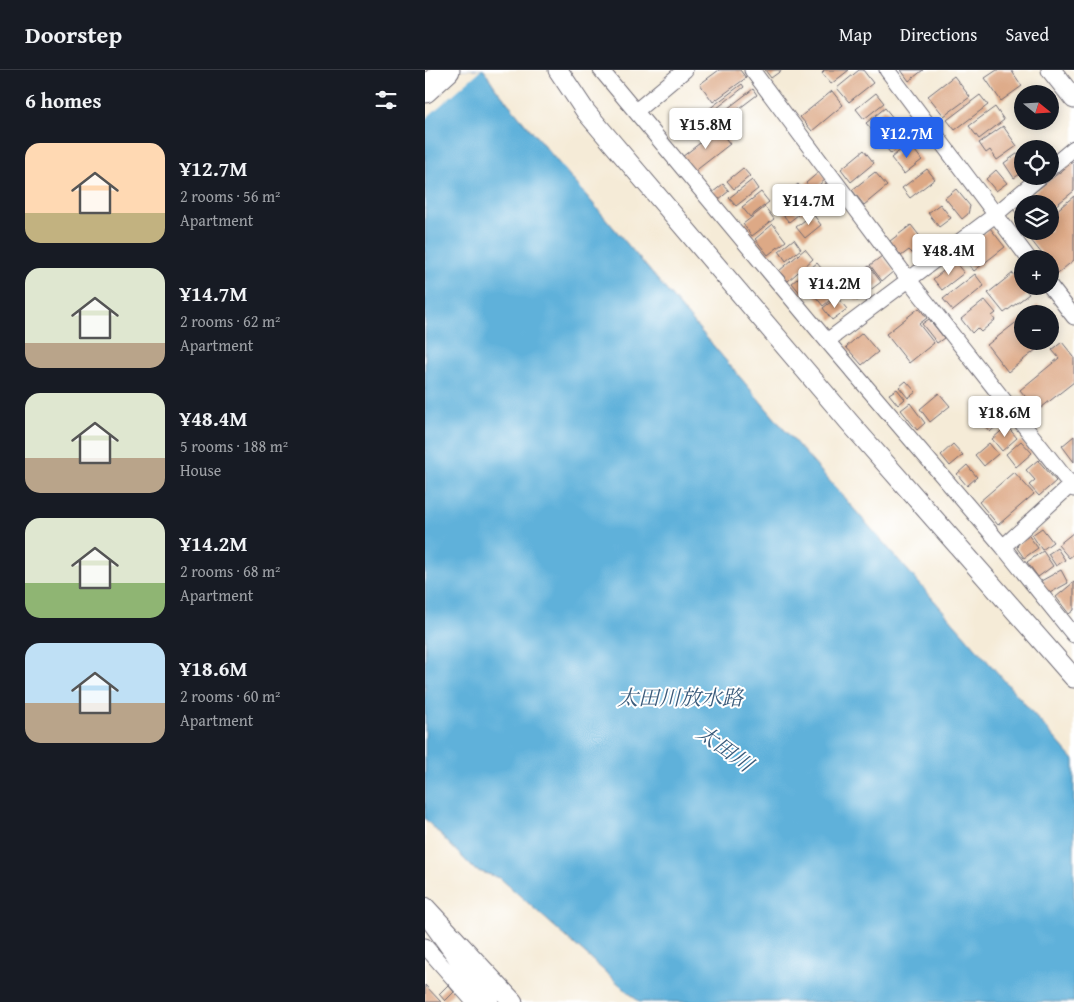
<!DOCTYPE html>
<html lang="en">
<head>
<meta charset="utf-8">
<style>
	body { margin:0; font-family:"Gentium Book Plus","Noto Serif JP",serif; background:#20242c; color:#f1f3f6; height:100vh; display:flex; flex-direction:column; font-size:19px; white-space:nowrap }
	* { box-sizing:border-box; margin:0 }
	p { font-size:16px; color:#9ea1a6 }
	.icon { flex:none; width:28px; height:28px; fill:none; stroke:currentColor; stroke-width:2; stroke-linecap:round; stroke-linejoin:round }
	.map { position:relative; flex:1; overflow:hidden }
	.panel { display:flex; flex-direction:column; background:#171b24; width:425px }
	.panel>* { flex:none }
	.needle { width:32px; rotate:108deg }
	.controls { position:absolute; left:589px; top:15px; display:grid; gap:10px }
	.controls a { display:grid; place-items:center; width:45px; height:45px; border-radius:50%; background:#171b24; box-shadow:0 2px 12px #0003; font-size:25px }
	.price { position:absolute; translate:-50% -42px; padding:0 11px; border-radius:5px; background:#fff; color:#222; font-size:16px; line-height:32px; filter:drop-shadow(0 1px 2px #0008) }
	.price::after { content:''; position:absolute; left:50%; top:30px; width:15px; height:11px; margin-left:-8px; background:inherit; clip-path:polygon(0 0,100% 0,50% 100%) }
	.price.selected { background:#2563eb; color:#fff }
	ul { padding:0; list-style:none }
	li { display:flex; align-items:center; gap:15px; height:125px; padding:0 25px }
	li span { display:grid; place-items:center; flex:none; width:140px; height:100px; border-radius:15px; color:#555 }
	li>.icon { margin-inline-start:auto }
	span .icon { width:60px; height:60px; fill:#fffc; stroke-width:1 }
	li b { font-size:21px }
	h2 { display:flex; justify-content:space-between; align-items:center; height:60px; padding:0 25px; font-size:21px }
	header { display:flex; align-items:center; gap:30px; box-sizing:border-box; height:70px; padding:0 25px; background:#171b24; border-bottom:1px solid #363941 }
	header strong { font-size:24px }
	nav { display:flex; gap:28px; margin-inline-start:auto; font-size:18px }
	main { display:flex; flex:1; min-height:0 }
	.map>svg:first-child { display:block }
	.water { fill:#5fb1da; stroke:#406a8a }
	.pier { fill:#f5ebd7 }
	.building { fill:#dda986 }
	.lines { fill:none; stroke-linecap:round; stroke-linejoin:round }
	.minor-casing { stroke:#6c6872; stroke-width:17 }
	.tertiary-casing { stroke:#6c6872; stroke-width:21 }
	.trunk-casing { stroke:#6c6872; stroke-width:27 }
	.minor { stroke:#fff; stroke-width:15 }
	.tertiary { stroke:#fff; stroke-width:19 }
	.trunk { stroke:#fff; stroke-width:25 }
	.labels { text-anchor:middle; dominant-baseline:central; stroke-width:4; stroke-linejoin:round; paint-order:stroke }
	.water-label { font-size:21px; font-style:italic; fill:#3a5b7b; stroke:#fff }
</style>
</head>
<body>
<header>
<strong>Doorstep</strong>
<nav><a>Map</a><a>Directions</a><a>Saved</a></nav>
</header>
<main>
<section class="panel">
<h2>6 homes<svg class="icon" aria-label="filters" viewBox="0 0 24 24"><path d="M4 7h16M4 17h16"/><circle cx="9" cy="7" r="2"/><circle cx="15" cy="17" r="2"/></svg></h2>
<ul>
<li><span style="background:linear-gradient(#ffd9b3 70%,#c2b280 0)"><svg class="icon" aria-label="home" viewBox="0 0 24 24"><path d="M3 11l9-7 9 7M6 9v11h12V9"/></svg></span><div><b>¥12.7M</b><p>2 rooms · 56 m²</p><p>Apartment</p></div></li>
<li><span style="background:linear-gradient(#dfe7d0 75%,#b9a48a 0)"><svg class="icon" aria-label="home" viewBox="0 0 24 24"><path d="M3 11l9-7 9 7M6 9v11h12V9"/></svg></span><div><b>¥14.7M</b><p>2 rooms · 62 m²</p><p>Apartment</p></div></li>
<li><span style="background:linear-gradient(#dfe7d0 65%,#b9a48a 0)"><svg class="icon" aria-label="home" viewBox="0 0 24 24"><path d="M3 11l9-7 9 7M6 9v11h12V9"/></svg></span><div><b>¥48.4M</b><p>5 rooms · 188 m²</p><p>House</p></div></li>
<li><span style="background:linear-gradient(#dfe7d0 65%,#8fb573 0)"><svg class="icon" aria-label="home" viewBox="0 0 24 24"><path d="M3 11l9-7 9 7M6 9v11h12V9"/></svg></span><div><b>¥14.2M</b><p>2 rooms · 68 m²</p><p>Apartment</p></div></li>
<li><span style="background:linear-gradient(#bfe0f5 60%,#b9a48a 0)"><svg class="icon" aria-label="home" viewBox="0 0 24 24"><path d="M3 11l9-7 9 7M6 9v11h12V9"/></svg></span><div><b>¥18.6M</b><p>2 rooms · 60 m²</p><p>Apartment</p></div></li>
</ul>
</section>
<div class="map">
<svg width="649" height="932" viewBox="0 0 649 932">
	<rect width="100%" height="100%" fill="#fff"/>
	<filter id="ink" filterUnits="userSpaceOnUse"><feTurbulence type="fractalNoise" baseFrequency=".02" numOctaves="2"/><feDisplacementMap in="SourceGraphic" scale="10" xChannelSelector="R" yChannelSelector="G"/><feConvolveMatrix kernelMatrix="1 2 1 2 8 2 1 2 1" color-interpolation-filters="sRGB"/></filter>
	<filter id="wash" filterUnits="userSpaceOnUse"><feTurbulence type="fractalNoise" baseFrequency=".0096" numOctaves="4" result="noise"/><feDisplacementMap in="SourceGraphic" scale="20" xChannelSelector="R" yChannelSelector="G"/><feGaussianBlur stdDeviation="1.12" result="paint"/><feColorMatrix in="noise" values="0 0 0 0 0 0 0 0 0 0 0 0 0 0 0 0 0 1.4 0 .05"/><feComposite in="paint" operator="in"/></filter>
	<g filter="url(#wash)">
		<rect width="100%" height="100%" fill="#f5ebd7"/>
		<path class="water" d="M0,0H59L72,20L358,358L649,690V932H214L75,808L50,800L0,749Z"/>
		<path class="pier" d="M0,0H56L0,49Z"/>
		<g id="blocks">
			<path class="building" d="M294,0H315L321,8L288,32L275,14Z
				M340,0H357L346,8Z
				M398,0H424L406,14L397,3L399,1Z
				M434,0H438L448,13L424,32L412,18Z
				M476,0H498L484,11Z
				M572,0H586L597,16L576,31L560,8Z
				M529,6L545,27L519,46L503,26Z
				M317,14L319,17L287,42L284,39Z
				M328,19L332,25L295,53L290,48Z
				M407,21L418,35L387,61L375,47Z
				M451,23L459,33L439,49L431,39Z
				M555,25L563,35L530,60L522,50Z
				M570,37L579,50L554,69L544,56Z
				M460,38L469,49L450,64L441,53Z
				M468,54L482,71L466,84L453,67Z
				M578,56L592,76L572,90L565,80L561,83L554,73Z
				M293,59L305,74L269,102L257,87Z
				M484,73L497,90L479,104L466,88Z
				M439,80L449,93L426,112L416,99Z
				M596,81L598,84V102L589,108L579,93Z
				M649,91V121L625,140V134H598V151L588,139Z
				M318,98L325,106L309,119L302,111Z
				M502,99L510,109L485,128L477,118Z
				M571,100L582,113L571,121L561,109Z
				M395,101L401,109L387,121L381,113Z
				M450,102L462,116L439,135L427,120Z
				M327,110L333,119L311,136L304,128Z
				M405,110L411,119L400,127L394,119Z
				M298,114L304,121L293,130L287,123Z
				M373,114L381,124L368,134L361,124Z
				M531,119L545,136L543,144L537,149L520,128Z
				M388,121L394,129L385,136L380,128Z
				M336,122L344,132L325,147L317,137Z
				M649,126V190L633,203L625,193V189H621L602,165L606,161H625V146Z
				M378,131L383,139L376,144L370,137Z
				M515,134L526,148L514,157L503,143Z
				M340,137L349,149L327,166L318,154Z
				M367,138L373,145L364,152L358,145Z
				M388,144L396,155L380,168L371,157Z
				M348,154L361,171L343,185L330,169Z
				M486,155L501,174L488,184L484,180L476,186L465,171Z
				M565,158L580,177L549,201L534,183Z
				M369,169L376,179L361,191L354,181Z
				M380,179L388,189L363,211L354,201Z
				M457,186L469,201L457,211L445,195Z
				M530,192L539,203L517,220L508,209Z
				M392,193L401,204L376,224L367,213Z
				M444,196L456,212L444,221L432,206Z
				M588,203L604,224L579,243L563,223Z
				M550,204L559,216L528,241L518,229Z
				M405,206L416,221L398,236L386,221Z
				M426,209L439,225L432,231L427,224L423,228L415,218Z
				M412,227L422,239L407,250L398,238Z
				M560,230L571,243L567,246L570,250L556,262L552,258L547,263L536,249Z
				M613,235L620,244H601Z
				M494,238L502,248L494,254L509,273L484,293L461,264Z
				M598,247V271H622L583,302L562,275Z
				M504,249L519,268L512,273L497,254Z
				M625,250L634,261L625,269Z
				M437,263L453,282L437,295L421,277Z
				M637,272L649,287V312L612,341L595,320L634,288L627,280Z
				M481,311L491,322L483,328L474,317Z
				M472,319L480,329L473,335L464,324Z
				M514,323L525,336L505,352L495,339Z
				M485,333L500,353L492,360L476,340Z
				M569,338L578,350L565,362L555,350Z
				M582,356L592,368L577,381L567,369Z
				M649,366V392L637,376Z
				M596,371L607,383L591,397L581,384Z
				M564,373L573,384L559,396L550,385Z
				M528,374L538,385L525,396L516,385Z
				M613,390L631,411L614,426L604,415L610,410L601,400Z
				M542,395L552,407L542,416L532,404Z
				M589,402L609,424L573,455L554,432Z
				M617,458L628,472L617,480L607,465Z
				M649,462V484L644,488L633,475Z
				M604,466L613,478L599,488L592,478L593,474Z
				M632,478L640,490L631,496L623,484Z
				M618,481L628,496L613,507L602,492Z
				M636,500L643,513L623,524L616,511Z
				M649,512V540L644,544L631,527Z
				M0,915L16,932H0Z
				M23,915L29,922L20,931L14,924Z"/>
		</g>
	</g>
	<g filter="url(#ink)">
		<use href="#blocks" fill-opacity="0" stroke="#6c6872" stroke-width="1"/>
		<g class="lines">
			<defs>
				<path id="minor" d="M176,0L402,271L578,477L649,565
					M327,0L484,210L649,419
					M462,0L604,189
					M211,41L260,0
					M625,98L649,78
					M625,216L649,247
					M402,271L570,145L616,106
					M578,477L649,412
					M6,854L48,912L66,932
					M0,876L49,932"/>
				<path id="tertiary" d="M133,0L161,42L425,353L649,608
					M626,0L649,29
					M0,837L88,932"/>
				<path id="trunk" d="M0,20L22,0"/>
			</defs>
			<use href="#minor" class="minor-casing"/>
			<use href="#tertiary" class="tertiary-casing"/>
			<use href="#trunk" class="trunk-casing"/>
			<use href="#minor" class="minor"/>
			<use href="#tertiary" class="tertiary"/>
			<use href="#trunk" class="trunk"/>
		</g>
	</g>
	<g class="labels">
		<g class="water-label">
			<text x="255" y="627">太田川放水路</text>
			<text transform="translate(300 678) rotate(36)">太田川</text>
		</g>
	</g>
</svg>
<div class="controls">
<a><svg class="needle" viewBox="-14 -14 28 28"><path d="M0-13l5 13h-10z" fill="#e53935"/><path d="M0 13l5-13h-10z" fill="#9ea1a6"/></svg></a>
<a><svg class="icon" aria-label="locate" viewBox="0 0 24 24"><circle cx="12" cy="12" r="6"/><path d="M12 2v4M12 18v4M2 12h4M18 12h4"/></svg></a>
<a><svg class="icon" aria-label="layers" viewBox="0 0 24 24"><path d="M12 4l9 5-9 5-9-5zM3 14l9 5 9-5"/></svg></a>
<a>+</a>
<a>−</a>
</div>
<b class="price" style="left:281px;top:80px">¥15.8M</b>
<b class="price selected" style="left:482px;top:89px">¥12.7M</b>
<b class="price" style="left:384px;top:156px">¥14.7M</b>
<b class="price" style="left:524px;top:206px">¥48.4M</b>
<b class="price" style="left:410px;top:239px">¥14.2M</b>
<b class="price" style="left:580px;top:368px">¥18.6M</b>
</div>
</main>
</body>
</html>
